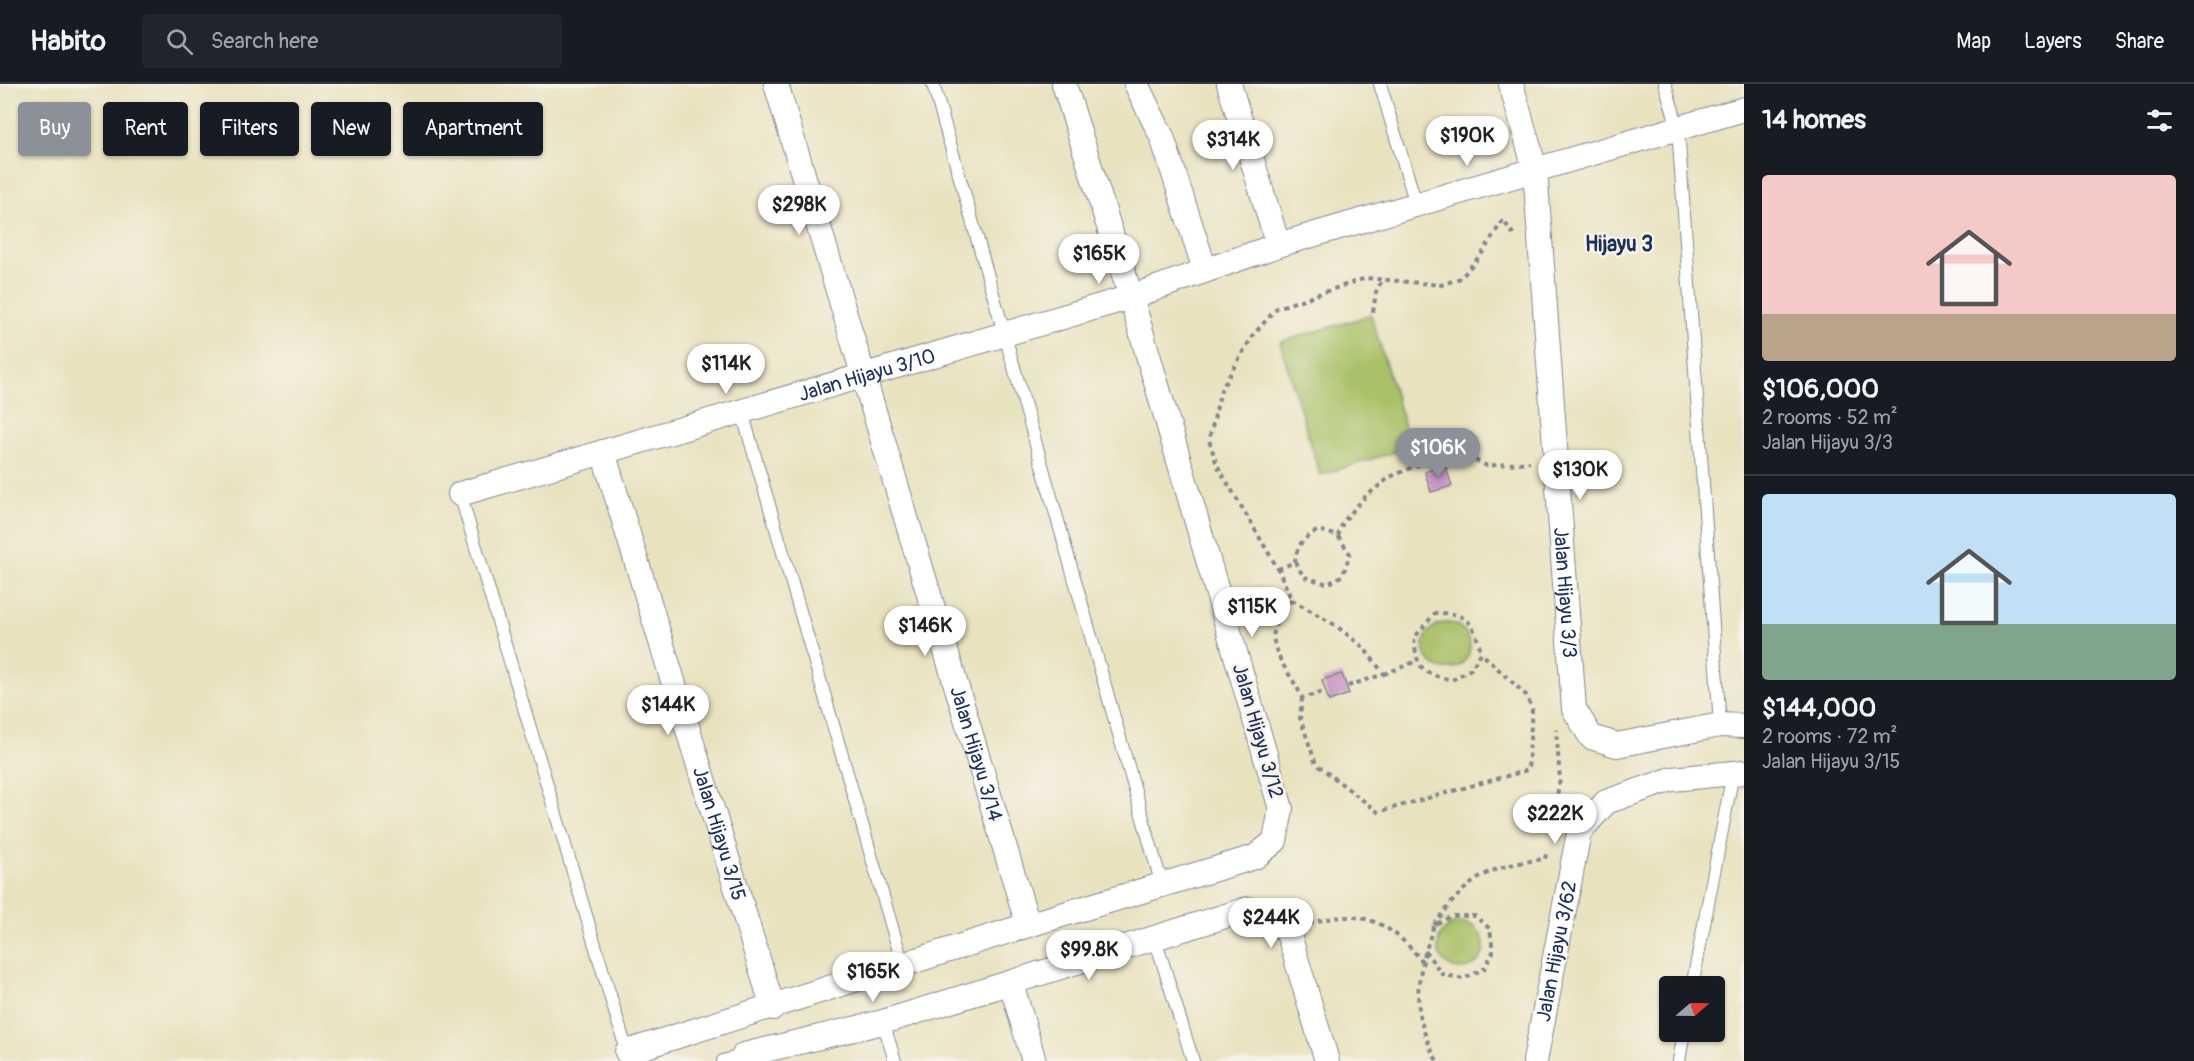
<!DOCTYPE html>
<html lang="en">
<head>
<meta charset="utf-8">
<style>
	body { margin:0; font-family:Pangolin,sans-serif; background:#20242c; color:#f1f3f6; height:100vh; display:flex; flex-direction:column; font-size:22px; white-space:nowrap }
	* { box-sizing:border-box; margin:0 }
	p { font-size:20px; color:#9ea1a6 }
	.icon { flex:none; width:33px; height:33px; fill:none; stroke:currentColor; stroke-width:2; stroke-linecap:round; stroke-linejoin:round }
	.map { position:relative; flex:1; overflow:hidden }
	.drawer { display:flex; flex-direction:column; background:#171b24; width:450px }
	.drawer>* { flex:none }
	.banner { position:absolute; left:18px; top:18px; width:570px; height:54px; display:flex; gap:12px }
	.needle { width:39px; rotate:70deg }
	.fabs { position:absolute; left:1659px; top:892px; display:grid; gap:12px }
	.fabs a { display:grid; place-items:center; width:66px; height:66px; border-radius:6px; background:#171b24; box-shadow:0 2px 4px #0004; font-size:30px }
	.price { position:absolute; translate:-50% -51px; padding:0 14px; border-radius:21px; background:#fff; color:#222; font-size:20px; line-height:39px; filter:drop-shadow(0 2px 3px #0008) }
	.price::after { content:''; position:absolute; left:50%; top:36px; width:18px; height:14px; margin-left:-9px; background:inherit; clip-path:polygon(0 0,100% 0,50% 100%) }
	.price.active { background:#8c9099; color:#fff }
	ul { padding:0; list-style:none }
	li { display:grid; align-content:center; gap:12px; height:318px; padding:0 18px }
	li+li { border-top:2px solid #363941 }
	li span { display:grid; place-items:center; height:186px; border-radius:6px; color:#555 }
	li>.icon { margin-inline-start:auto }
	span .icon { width:108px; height:108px; fill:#fffc; stroke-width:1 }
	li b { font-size:26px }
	h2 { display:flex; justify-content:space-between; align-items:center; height:72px; padding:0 18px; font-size:26px }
	.pill { padding:0 21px; border-radius:6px; background:#171b24; box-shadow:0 2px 4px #0004; font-size:21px; line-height:54px }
	.pill.active { background:#8c9099; color:#fff }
	header { display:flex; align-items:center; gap:36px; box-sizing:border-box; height:84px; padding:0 30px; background:#171b24; border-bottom:2px solid #363941 }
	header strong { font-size:28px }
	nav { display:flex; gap:33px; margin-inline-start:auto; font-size:21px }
	.search { width:420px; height:54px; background:#20242c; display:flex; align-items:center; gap:15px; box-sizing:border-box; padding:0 21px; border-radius:6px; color:#9ea1a6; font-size:22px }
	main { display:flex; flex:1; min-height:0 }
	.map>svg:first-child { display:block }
	.green { fill:#a9c167; stroke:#627862; stroke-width:1.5 }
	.building { fill:#ca97c6 }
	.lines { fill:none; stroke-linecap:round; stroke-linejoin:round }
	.lane-casing { stroke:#82888e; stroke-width:14 }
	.street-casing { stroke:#82888e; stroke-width:26 }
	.path { stroke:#82888e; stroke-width:4; stroke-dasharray:4.5 4.5; stroke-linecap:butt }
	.lane { stroke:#fff; stroke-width:12 }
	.street { stroke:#fff; stroke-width:24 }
	.labels { text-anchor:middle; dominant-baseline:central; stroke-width:5; stroke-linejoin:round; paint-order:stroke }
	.street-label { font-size:20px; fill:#1b2f5e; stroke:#f7f3e8 }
	.neighbourhood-label { font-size:21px; font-weight:bold; fill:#1b2f5e; stroke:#f7f3e8 }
</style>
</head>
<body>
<header>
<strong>Habito</strong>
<div class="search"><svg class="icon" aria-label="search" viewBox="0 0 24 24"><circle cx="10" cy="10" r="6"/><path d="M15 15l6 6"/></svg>Search here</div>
<nav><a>Map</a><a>Layers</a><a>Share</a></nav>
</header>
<main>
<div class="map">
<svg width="1744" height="977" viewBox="0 0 1744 977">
	<rect width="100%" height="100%" fill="#f7f3e8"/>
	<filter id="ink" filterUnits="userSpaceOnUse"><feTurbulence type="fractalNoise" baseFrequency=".0167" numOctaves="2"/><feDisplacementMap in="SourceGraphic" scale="12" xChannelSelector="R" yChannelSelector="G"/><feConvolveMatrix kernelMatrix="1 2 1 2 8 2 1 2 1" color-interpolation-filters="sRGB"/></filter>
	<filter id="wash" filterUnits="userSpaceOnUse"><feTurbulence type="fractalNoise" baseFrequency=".008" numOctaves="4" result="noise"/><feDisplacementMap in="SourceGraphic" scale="24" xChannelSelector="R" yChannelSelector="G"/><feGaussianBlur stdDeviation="1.35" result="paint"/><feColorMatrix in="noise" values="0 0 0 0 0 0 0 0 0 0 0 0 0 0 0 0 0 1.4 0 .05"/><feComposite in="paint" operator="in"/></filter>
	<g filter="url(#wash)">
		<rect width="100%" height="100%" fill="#e9e2bf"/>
		<path class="green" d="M1371,231L1411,363L1320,391L1280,258Z
			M1424 562a23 23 0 1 1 46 0a23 23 0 1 1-46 0Z
			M1438 862a23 23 0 1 1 46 0a23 23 0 1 1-46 0Z"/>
		<g id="blocks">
			<path class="building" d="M1445,381L1452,402L1431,408L1425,388Z
				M1342,590L1349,610L1329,617L1322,596Z"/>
		</g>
	</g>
	<g filter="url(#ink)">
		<use href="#blocks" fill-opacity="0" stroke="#82888e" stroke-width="1.5"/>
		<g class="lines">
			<defs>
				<path id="lane" d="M933,0L1162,801
					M1380,0L1416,120
					M1665,0L1678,44L1720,641
					M742,328L903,881
					M460,410L627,968
					M1155,854L1193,977
					M1692,903L1733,689
					M883,938L895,977
					M723,977L744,971
					M1679,977L1684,948"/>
				<g id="street">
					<path id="s1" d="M776,0L1028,841"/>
					<path d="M1136,0L1162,53L1205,186"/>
					<path d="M1229,0L1278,161"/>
					<path id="s2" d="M1511,0L1535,85L1574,625L1591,653L1617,661L1720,641L1744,642"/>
					<path id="s3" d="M603,368L773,924"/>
					<path id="s4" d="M460,410L1131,213L1278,161L1744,25"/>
					<path d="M1011,899L1034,977"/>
					<path d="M627,968L1028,841L1255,773L1275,757L1281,725L1131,213L1064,0"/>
					<path d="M746,977L744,971L883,938L1248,825L1271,830L1289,851L1327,977"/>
					<path id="s5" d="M1535,977L1579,748L1606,718L1672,695L1744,688"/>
				</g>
			</defs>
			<use href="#lane" class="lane-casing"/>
			<use href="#street" class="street-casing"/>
			<path class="path" d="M1373,228L1376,208L1383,194
				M1416,365L1429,364L1441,370
				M1338,452L1343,438L1365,413L1390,393L1441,371L1467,372L1487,382L1530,378
				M1278,485L1295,478C1297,460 1303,454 1319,446L1338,452L1350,470L1343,491L1328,500L1304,493L1295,478
				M1292,516C1287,523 1280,531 1276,540C1265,566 1294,592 1302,614L1324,608
				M1384,590L1417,577
				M1348,602L1384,590L1363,563L1335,541L1292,516L1278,485L1217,381L1209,356L1221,306L1253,251L1277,224L1366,194L1441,201L1461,194L1483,168L1503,136L1514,151
				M1302,614L1300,634L1316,680L1378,728L1528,686L1532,625L1526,611L1481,569L1471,585L1452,596C1421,589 1417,585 1414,554L1435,529C1468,528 1474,539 1481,569
				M1551,745L1560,695L1556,645
				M1309,840C1360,823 1389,837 1422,877
				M1434,841C1468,794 1487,782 1545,775L1546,770
				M1425,867L1442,890L1463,895L1484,885L1493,868L1490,845L1475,832H1452L1434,841C1416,894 1409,925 1437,977"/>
			<use href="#lane" class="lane"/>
			<use href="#street" class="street"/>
		</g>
	</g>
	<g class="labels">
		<g class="street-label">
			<text stroke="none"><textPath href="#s4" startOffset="424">Jalan Hijayu 3/10</textPath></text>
			<text stroke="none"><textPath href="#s2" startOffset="513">Jalan Hijayu 3/3</textPath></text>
			<text transform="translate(1258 647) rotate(74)">Jalan Hijayu 3/12</text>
			<text stroke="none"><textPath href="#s1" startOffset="699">Jalan Hijayu 3/14</textPath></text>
			<text stroke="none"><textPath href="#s3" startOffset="399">Jalan Hijayu 3/15</textPath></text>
			<text stroke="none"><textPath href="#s5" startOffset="112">Jalan Hijayu 3/62</textPath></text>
		</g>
		<g class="neighbourhood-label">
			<text x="1619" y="160">Hijayu 3</text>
		</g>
	</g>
</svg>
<div class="fabs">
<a><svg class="needle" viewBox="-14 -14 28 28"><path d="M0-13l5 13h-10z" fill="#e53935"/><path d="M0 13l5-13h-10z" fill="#9ea1a6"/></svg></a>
</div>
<b class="price" style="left:1467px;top:83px">$190K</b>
<b class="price" style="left:1233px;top:87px">$314K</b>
<b class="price" style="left:799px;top:152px">$298K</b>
<b class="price" style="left:1099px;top:201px">$165K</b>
<b class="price" style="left:726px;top:311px">$114K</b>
<b class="price active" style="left:1438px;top:395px">$106K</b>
<b class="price" style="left:1580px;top:417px">$130K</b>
<b class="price" style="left:1252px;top:554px">$115K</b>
<b class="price" style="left:925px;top:573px">$146K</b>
<b class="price" style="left:668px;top:652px">$144K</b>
<b class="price" style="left:1555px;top:761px">$222K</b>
<b class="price" style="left:1271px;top:865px">$244K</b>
<b class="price" style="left:1089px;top:897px">$99.8K</b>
<b class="price" style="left:873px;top:919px">$165K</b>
<div class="banner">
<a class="pill active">Buy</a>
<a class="pill">Rent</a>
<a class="pill">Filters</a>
<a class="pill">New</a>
<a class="pill">Apartment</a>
</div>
</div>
<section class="drawer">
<h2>14 homes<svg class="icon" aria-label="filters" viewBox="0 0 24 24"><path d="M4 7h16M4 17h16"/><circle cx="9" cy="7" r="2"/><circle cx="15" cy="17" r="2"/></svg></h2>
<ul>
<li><span style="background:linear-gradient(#f6c9c9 75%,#b9a48a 0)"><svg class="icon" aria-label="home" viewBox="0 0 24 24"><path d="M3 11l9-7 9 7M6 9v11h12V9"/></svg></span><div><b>$106,000</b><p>2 rooms · 52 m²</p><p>Jalan Hijayu 3/3</p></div></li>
<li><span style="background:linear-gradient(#bfe0f5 70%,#7fa58c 0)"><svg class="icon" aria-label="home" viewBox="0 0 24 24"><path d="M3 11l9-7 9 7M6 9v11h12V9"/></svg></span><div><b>$144,000</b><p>2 rooms · 72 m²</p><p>Jalan Hijayu 3/15</p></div></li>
</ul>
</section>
</main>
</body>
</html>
